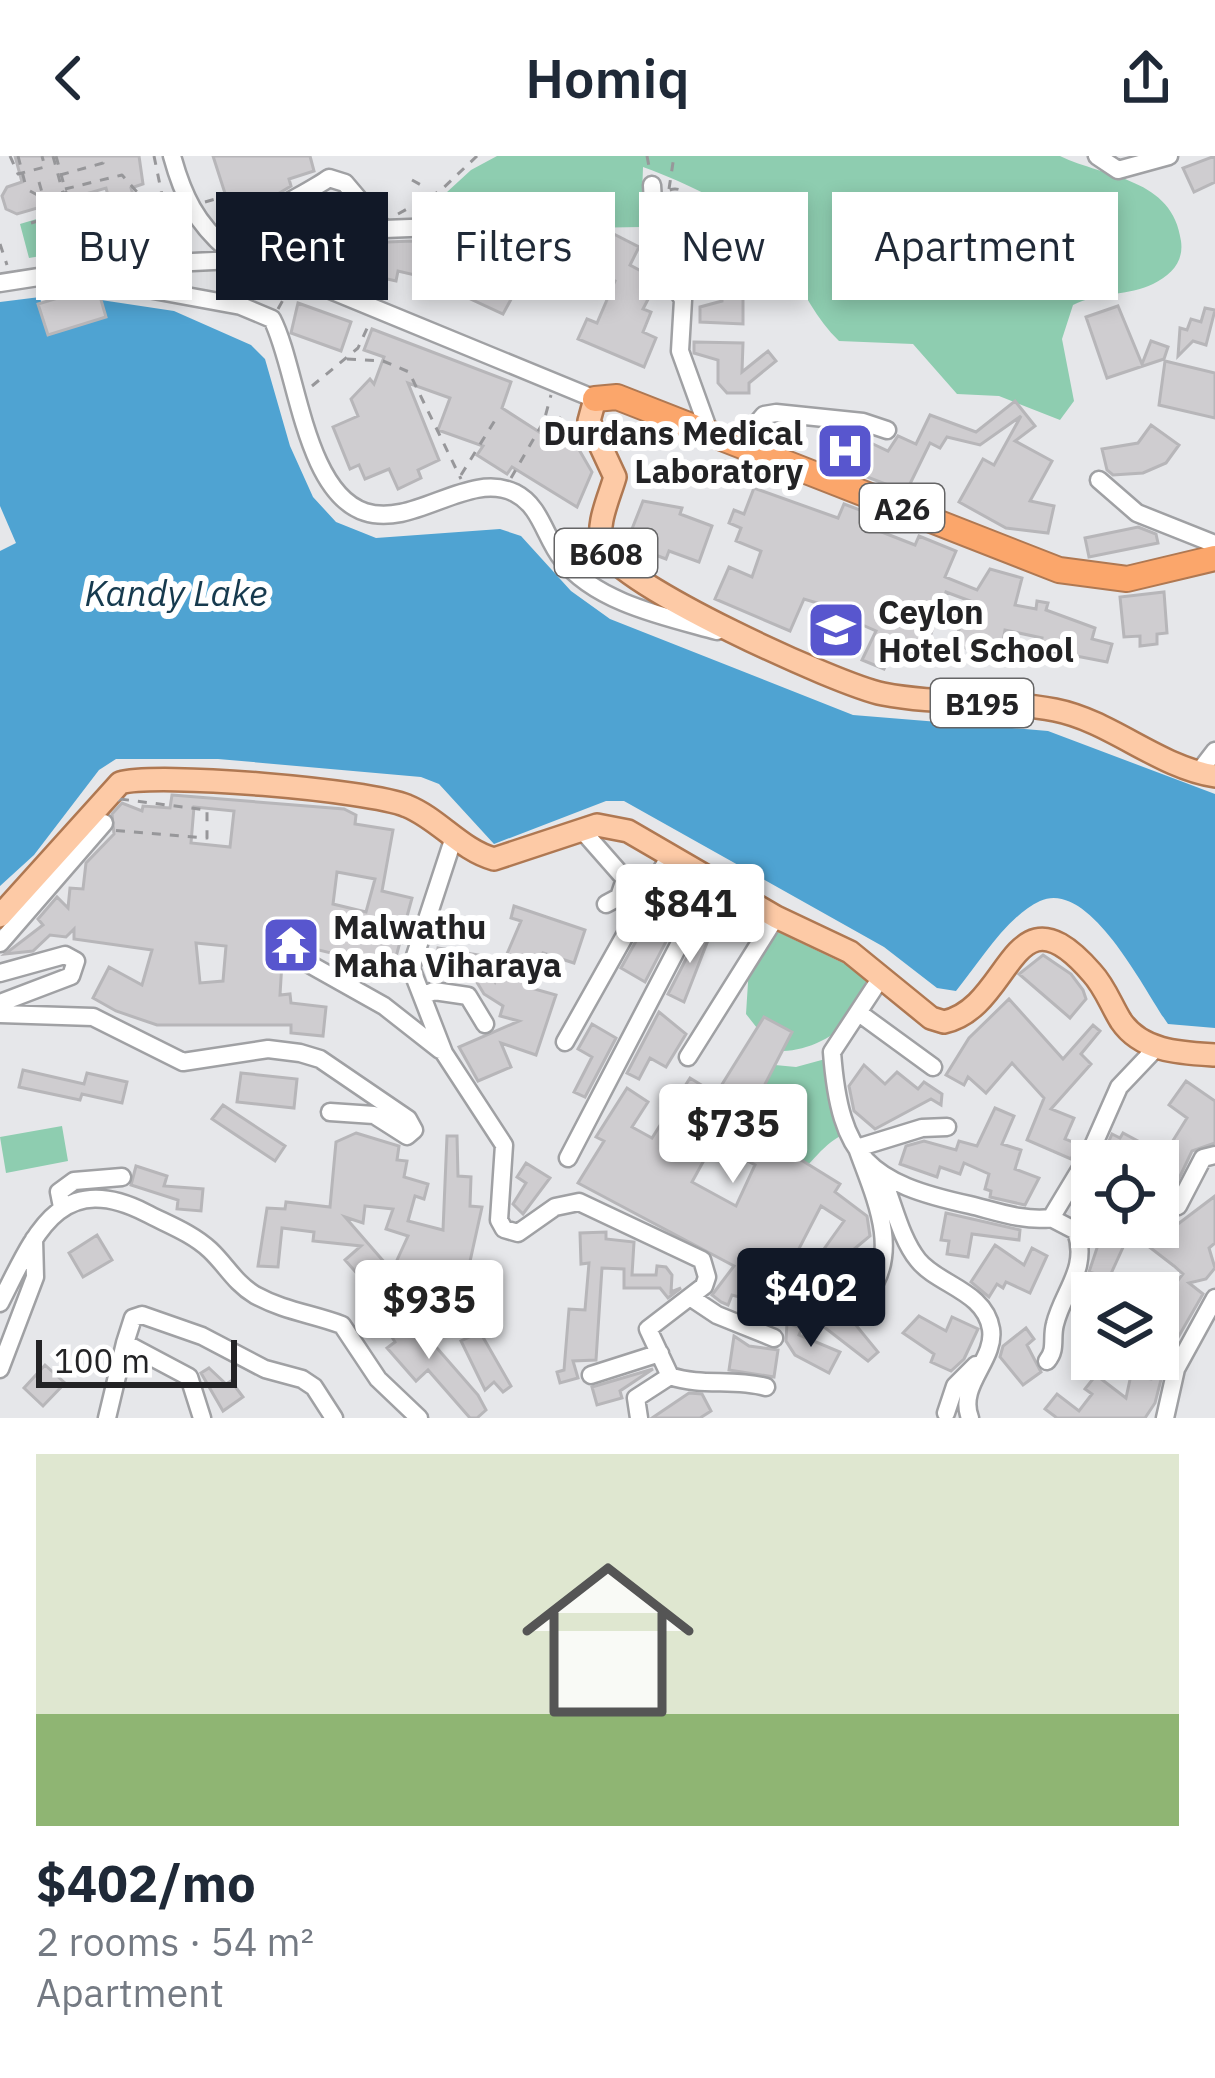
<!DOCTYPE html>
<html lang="en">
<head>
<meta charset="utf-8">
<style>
	body { margin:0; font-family:"IBM Plex Sans",sans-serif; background:#f2f2f3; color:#1f2937; height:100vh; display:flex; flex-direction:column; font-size:45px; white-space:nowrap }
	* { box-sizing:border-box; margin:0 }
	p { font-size:39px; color:#747a83 }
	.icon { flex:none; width:66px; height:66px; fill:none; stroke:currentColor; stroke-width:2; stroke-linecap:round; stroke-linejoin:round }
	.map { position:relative; height:1262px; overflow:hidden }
	.panel { display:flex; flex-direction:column; background:#fff; flex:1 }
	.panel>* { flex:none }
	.banner { position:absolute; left:36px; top:36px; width:1143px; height:108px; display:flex; gap:24px }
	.buttons { position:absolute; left:1071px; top:984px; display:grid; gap:24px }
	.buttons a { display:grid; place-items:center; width:108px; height:108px; border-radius:0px; background:#fff; box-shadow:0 6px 18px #0003; font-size:60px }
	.scale { position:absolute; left:36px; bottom:30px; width:201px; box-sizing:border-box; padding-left:12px; border:6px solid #232325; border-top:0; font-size:33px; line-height:42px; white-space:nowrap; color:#232325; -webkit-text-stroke:9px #fff; paint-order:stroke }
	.price { position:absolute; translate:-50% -102px; padding:0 27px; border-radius:12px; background:#fff; color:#222; font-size:39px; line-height:78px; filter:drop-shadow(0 3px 6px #0008) }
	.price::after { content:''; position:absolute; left:50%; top:72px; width:36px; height:27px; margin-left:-18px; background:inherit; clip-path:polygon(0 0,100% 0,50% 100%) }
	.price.active { background:#111827; color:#fff }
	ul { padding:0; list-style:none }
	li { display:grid; align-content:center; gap:24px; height:636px; padding:0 36px }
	li span { display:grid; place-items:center; height:372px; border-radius:0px; color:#555 }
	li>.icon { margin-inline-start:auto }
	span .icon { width:216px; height:216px; fill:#fffc; stroke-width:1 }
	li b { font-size:51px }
	.chip { padding:0 42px; border-radius:0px; background:#fff; box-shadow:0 6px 18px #0003; font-size:42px; line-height:108px }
	.chip.active { background:#111827; color:#fff }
	header { display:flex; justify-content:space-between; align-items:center; height:156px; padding:0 36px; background:#fff; font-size:54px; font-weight:600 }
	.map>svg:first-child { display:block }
	.green { fill:#8ecdb0 }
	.water { fill:#4fa3d2 }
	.building { fill:#cfcdd0; stroke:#b7b6b9; stroke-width:3; fill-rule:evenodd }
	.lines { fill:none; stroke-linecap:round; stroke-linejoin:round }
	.minor-casing { stroke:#a0a1a4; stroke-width:21 }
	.major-casing { stroke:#af7852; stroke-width:26 }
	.highway-casing { stroke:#af7852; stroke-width:28 }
	.path { stroke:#97979a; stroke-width:3; stroke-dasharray:9 9; stroke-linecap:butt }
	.minor { stroke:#fff; stroke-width:16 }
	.major { stroke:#fdcaa6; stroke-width:21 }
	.highway { stroke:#fba66b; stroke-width:24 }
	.path-bridge { stroke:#97979a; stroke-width:3; stroke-dasharray:9 9; stroke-linecap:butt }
	.labels { text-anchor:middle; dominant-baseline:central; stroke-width:12; stroke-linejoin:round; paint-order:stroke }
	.shield { fill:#fff; stroke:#656566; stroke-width:3 }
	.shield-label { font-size:30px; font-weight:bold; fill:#232325 }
	.poi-label { font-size:33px; font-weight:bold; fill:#232325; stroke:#fff; text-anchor:start }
	.water-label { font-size:36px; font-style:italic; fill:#163a4e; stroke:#fff }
</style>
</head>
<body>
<header><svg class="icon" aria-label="back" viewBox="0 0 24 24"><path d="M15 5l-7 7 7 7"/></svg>Homiq<svg class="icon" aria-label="share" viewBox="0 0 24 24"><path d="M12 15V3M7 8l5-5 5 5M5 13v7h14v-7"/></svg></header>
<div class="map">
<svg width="1215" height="1262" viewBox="0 0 1215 1262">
	<rect width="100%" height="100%" fill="#e6e7ea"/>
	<path class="green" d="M497,0H1060C1106,22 1173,22 1181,85C1184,106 1171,119 1153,128C1129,140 1099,136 1073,149L1062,183L1074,245L1060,264L999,240L957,238L913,188L839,185C816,163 804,135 786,109C749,56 702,33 643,11L641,71L526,73L479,59L462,62L448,81L422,59L471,14Z
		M109,42L121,90L84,95L71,52Z
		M60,56L71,95L29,102L20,68Z
		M774,774L866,818C871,861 822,894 783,895L792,876L764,861L757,872L746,858L749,811Z
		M829,902L844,978C818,991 811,1012 784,1029L804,991L749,959L775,909L796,911Z
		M62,970L68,1005L6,1017L0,981Z"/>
	<path class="water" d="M40,141L48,179L106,161L101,144L174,155L251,189L265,203L290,290L313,341L336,366L376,382L500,373L521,380L571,435L610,463L853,559L1048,575L1215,638V872L1168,868C1145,836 1090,722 1040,745C1006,761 980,806 956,835L937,832L884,791L624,645H606L494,688L439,628L421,621L218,603H116L99,614L34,699L0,730V395L16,387L0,350V146Z"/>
	<path class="building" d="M15,0H139L143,28L131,32L139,57L154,52L163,81L121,87L106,32L17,58L6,53L2,40L7,31L22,26Z
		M213,0H310L314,15L289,23L291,30L276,39L230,53Z
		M1215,0V26L1194,36L1183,12Z
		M335,40L349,51L343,60L361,72L345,96L301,63L318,44L331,47Z
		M602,72L639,91L630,109L658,124L643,153L651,156L643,176L656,182L644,211L578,183L587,163L597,167L615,125L597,116L601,109L587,101Z
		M693,81L732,103L723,118L684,96Z
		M413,85L434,90L431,101L424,100L419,120L398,115L396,125L365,118L369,102L382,105L387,86Z
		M523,92L535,99L503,158L462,139L470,123L460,118L470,99L509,118Z
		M722,122H743V168L700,166V151L722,145Z
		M97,130L106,161L48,179L38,148Z
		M298,147L351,166L341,195L291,177Z
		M1118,150L1142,208L1151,185L1168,191L1164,203L1107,222L1086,161Z
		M1205,152L1215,154L1206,189L1193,185L1178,200L1180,172L1187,174L1191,163L1201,166Z
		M372,173L511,226L502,252L547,281L560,262L572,272L570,278L592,316L577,351L512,311L507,318L477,299L483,290L438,274L450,242L408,227L439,304L418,314L421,322L398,333L389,313L365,323L359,309L350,313L333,271L358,260L351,243L370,223L374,228L384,201L364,194Z
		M694,186L743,187L742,216L768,195L776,205L749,227V237H727L718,227V204L694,197Z
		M1165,205L1215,217V262L1159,249Z
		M1015,245L1035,270L1015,285L1052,305L1030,345L1054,350L1048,377L1006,372L959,346L983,303L994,309L1021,260L980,289L947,281L940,292L930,287L906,336L849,314L860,291L873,288L888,295L898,280L916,288L930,259L976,276Z
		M1151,269L1179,289L1166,307L1143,317L1113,319L1107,314L1102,293L1138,287Z
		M754,332L838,362L844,348L873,359L869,371L915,389L919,380L956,395L945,421L977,434L990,413L1022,422L1015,449L1036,453L1037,445L1048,447L1046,454L1095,472L1092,483L1112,488L1107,506L1040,493L1042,482L1005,474L1002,491L987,495L984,508L970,505L972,495L954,487L970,445L946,436L924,497L897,484L884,513L862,504L876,475L842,460L844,455L804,443L790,475L715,443L729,411L752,421L761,395L736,385L741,372L729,367L734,354L744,358Z
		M643,345L682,352L680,358L712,370L699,406L669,395L666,403L645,395L649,384L630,378Z
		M1138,371L1156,378L1158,387L1089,401L1085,382Z
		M1164,436L1167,477L1157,478V488L1140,490V480L1124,481L1120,441Z
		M172,639L344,653L356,659L355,668L393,674L382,735L412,742L393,812L306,791L309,777L284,773L280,839L290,838L291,847L326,851L323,880L291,877V869H157L116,855L93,842L109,811L142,829L152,794L74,783V773L66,781L50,779L33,795L5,798L43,769L38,763L57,741L68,752L70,732L83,733L86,707L114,678L112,658L122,647L142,655L143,650L170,652ZM194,651L234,655L230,691L191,687ZM337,716L375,723L366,756L333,748ZM196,787L226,790L223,825L200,827Z
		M674,749L683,753L645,826L621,812L654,753L670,760Z
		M514,750L585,774L574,807L543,797L531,832L556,839L536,899L501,887L511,911L478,925L459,891L519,865L500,860L503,850L484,838L475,823L489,816L495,826L521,765L511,762Z
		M703,770L712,774L684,846L668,838Z
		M438,792L478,799L474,821L434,815Z
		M1043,799L1071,818L1083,834L1086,843L1070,862L1019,818Z
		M1009,843L1063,903L1093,869L1100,875L1081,898L1091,908L1051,953L1074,962L1065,983L1078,988L1071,1003L1027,984L1044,942L1012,907L986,937L968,921L964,929L946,919L969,882Z
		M659,856L686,878L666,911L650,902L639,923L627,917Z
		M764,861L792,876L749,959L804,991L798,1002L840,1028L835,1036L867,1060L870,1080L853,1094L864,1102L849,1123L819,1100L844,1065L821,1050L790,1110L846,1157L878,1196L868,1205L761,1122L754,1145L732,1139L728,1149L721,1146L712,1139L734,1110L578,1027L604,985L596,981L627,932L648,946L632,971L652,982L690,922L716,938ZM714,986L755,1009L736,1050L692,1026Z
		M592,868L616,882L585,941L574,936L592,901L578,893Z
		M864,909L885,928L897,916L918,933L924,926L942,938L941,949L931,943L875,973L854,955L849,930Z
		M23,914L84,928L87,917L127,926L122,947L82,938L80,944L19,931Z
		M241,917L297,923L294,952L237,946Z
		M1186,925L1215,945V987L1192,995L1164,1054L1178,1068L1215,1040V1087L1209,1092L1215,1112L1206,1123L1189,1127L1203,1138L1172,1192L1158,1183V1150L1183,1118L1174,1110L1130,1076L1109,1122L1089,1116L1104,1071H1158V1005L1102,1001L1112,978L1120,982L1123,977L1164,999L1187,962L1169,949Z
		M223,949L285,990L275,1005L212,963Z
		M995,952L1014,960L1002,988L1021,994L1015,1013L1039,1022L1025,1049L990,1041L991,1035L985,1033L989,1018L964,1007L960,1018L940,1011L937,1021L900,1008L906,990L924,985L956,994L959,985L977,990Z
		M356,977L399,990L397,1004L407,1005L404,1021L428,1028L424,1043L415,1040L408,1065L443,1074L447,980H457L458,1020L471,1021L470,1050L482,1051L467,1119L483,1151L446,1170L423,1125L406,1117L378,1141L345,1104L361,1090L313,1085L314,1076L282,1072L278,1111L258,1110L267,1052L285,1053L286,1046L330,1051L336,986ZM365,1050L393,1053L386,1073L408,1080L392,1115L345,1061L363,1067Z
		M526,1007L550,1022L523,1058L513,1048L526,1027L517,1021Z
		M136,1010L167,1020L164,1030L203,1033L201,1055L177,1053L178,1044L131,1029Z
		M946,1057L1020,1074L1019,1084L972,1078L968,1101L947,1098L949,1085L941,1084Z
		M606,1076V1083L634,1086L632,1119H656L657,1110L666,1111L672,1119L671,1136L681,1132L668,1142L660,1132H624V1113L602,1112L596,1204L573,1205L578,1222L560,1227L557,1216L564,1214L569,1153L585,1154L589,1107L581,1108L580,1077Z
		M97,1079L112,1104L83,1121L69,1097Z
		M995,1089L1024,1109L1032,1092L1047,1100L1030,1137L1006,1126L1003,1132L997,1128L989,1141L971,1126Z
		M392,1148L409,1175L416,1168L478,1239L486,1254L477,1262H470L428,1214L416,1225L387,1192L395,1186L377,1157Z
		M919,1160L946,1175L952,1161L978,1173L964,1203L951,1215L931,1206L934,1198L903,1177Z
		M787,1167L802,1172L799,1179L840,1196L829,1217L795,1199L786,1185Z
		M1026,1172L1034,1183L1027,1189L1041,1216L1023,1229L1000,1201L1003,1190Z
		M480,1176L511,1230L503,1236L494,1226L485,1234L461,1185Z
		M734,1180L749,1190L778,1194L774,1221L729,1214Z
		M1155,1205L1165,1208L1155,1247L1145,1262H1057L1045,1253L1057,1238L1079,1255L1092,1238L1085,1233L1096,1219L1126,1242L1131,1219L1151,1223Z
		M45,1209L65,1227L43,1250L24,1232Z
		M209,1212L226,1228L231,1225L243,1241L223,1255L201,1217Z
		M653,1213L620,1235L622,1242L597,1249L592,1231Z
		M689,1237L702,1238L711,1255L700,1262H652Z"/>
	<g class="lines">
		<defs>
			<path id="minor" d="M172,0C183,40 196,67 228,94
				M1097,0L1118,14L1169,0
				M652,29L656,94L683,144L680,195L710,278
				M225,103C239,65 298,44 329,22L345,27L384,73L436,71
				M109,110L148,133L241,150L272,163C297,211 304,336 365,356C414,372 469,314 515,337C541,350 545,382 562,403C596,447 667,461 717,475
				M0,127L109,110L255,103L595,243
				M740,287L764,259L776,257L863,266L887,274
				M1099,324L1137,357L1215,388
				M1198,617L1215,595
				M581,673L625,723L619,741L606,748
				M454,681L411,812L444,897L504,989L499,1064L504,1073L518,1077L555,1051L579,1046L702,1104L707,1121L704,1130L648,1173L670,1220
				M0,787L104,667
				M295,800L384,850L440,894
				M0,817L65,799L76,805L71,820L0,847
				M880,823L832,896C840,1003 869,1027 970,1049C995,1055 1025,1066 1051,1062L1089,999L1119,931L1157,891
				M422,840L434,835L468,840L485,868
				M859,857L933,911
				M0,858L93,861L183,906L268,893L300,897L320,903L408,963L414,974L407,980L374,959L330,956
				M565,886L669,701
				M688,901L776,761
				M568,1002L694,760L717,729
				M884,1026C894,1050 901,1083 918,1104C938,1129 985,1135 991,1173C996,1204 957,1229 970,1262
				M1178,1050L1203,1002L1215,999
				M62,1051L59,1036L74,1025L122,1021
				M805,1108L849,1138L868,1137C902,1095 873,1037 857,992L922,972L947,971
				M690,1141L717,1159L774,1182
				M0,1147C34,1081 58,1012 146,1057C167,1068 192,1077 210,1094C226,1109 235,1127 255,1139C284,1155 313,1158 342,1169L378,1223L419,1262
				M1047,1205C1057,1193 1051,1183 1055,1168C1063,1135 1089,1113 1076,1075L1051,1062
				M0,1213L35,1121L34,1083
				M591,1219L660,1197
				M670,1220C702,1231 733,1222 766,1231
				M946,1257L955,1230L976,1209
				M107,1262L125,1187
				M202,1262L189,1221L125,1187L133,1162L142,1159L202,1180L265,1213L302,1223L314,1231L334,1262
				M639,1262L636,1242L670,1220
				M1165,1262L1176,1213L1215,1142"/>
			<path id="major" d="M595,243L589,265L615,321C609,342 595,370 603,391C617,428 838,529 883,538C939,549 999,543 1055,554C1111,565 1158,611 1215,620
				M0,760L120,627C157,616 370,634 407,650C439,663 461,694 494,703L597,669L628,675L776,761L850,796L931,862L944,866C1013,851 1011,724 1092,817C1105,831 1111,849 1121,865C1142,896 1182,897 1215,899"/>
			<path id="highway" d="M595,243L617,241L1059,414L1127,423L1215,402"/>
		</defs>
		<use href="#minor" class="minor-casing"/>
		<use href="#major" class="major-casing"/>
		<use href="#highway" class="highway-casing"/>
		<path class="path" d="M10,0L18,18L45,11L42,0
			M18,0L26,31
			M53,0L80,100
			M154,0L173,92
			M647,0L650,16
			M60,19L103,7L101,0
			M412,24L421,29L422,45
			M39,26L43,40
			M660 48a15 15 0 1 1 30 0a15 15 0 1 1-30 0Z
			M65,33L122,19L137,36
			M669,33L674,0
			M30,35L43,42L61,37
			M86,38L90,50
			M121,40L137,36L139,44L159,38
			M205,46L226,40
			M398,58L440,35L477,0
			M31,67L116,42
			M279,68L307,86L338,91
			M0,88L7,109
			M278,153L288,135
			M347,203L383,205L409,216L461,323
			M312,230L358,192L369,168
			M461,319L497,261
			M511,322L544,265L551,239
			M120,643L207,654V682L110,674L102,656Z"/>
		<use href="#minor" class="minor"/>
		<use href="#major" class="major"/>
		<use href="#highway" class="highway"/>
		<path class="path-bridge" d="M56,0L67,40L59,42"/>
	</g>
	<defs>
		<symbol id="hospital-square" viewBox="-11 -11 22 22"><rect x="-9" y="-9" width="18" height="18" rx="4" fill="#5856ce" stroke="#fff"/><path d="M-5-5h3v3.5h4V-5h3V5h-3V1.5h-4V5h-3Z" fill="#fff"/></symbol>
		<symbol id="university-square" viewBox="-11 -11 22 22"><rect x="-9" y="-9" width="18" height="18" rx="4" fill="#5856ce" stroke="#fff"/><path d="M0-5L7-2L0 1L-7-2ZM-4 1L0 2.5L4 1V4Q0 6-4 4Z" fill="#fff"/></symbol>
		<symbol id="temple-square" viewBox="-11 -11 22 22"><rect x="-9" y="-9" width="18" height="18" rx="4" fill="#5856ce" stroke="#fff"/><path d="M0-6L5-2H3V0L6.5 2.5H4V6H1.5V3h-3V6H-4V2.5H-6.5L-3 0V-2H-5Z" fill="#fff"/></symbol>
	</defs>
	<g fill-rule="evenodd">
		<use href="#hospital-square" x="812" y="262" width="66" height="66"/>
		<use href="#university-square" x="803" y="441" width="66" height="66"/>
		<use href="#temple-square" x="258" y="756" width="66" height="66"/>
	</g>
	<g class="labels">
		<g class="shield">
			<rect x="860" y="328" width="84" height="48" rx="9"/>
			<rect x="555" y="373" width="102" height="48" rx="9"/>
			<rect x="931" y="523" width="102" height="48" rx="9"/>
		</g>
		<g class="shield-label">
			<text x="902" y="352">A26</text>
			<text x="606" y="397">B608</text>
			<text x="982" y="547">B195</text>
		</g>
		<g class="poi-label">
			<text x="803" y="276" text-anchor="end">Durdans Medical<tspan x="803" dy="38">Laboratory</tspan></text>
			<text x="878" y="455">Ceylon<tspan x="878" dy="38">Hotel School</tspan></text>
			<text x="333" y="770">Malwathu<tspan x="333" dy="38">Maha Viharaya</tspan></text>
		</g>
		<g class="water-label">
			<text x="176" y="436">Kandy Lake</text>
		</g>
	</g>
</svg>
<div class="buttons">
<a><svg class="icon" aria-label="locate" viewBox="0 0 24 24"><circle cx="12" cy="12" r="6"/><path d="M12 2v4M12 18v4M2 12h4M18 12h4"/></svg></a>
<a><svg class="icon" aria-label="layers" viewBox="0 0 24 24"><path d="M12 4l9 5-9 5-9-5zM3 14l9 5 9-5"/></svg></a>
</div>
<div class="scale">100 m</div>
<b class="price" style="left:690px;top:810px">$841</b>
<b class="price" style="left:733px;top:1030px">$735</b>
<b class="price active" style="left:811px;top:1194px">$402</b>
<b class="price" style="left:429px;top:1206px">$935</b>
<div class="banner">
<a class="chip">Buy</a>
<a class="chip active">Rent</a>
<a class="chip">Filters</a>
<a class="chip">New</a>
<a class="chip">Apartment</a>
</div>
</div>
<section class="panel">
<ul>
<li><span style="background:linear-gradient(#dfe7d0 70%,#8fb573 0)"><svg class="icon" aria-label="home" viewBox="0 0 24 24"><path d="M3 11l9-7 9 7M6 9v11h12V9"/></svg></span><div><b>$402/mo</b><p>2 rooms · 54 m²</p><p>Apartment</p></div></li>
</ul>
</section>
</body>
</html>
